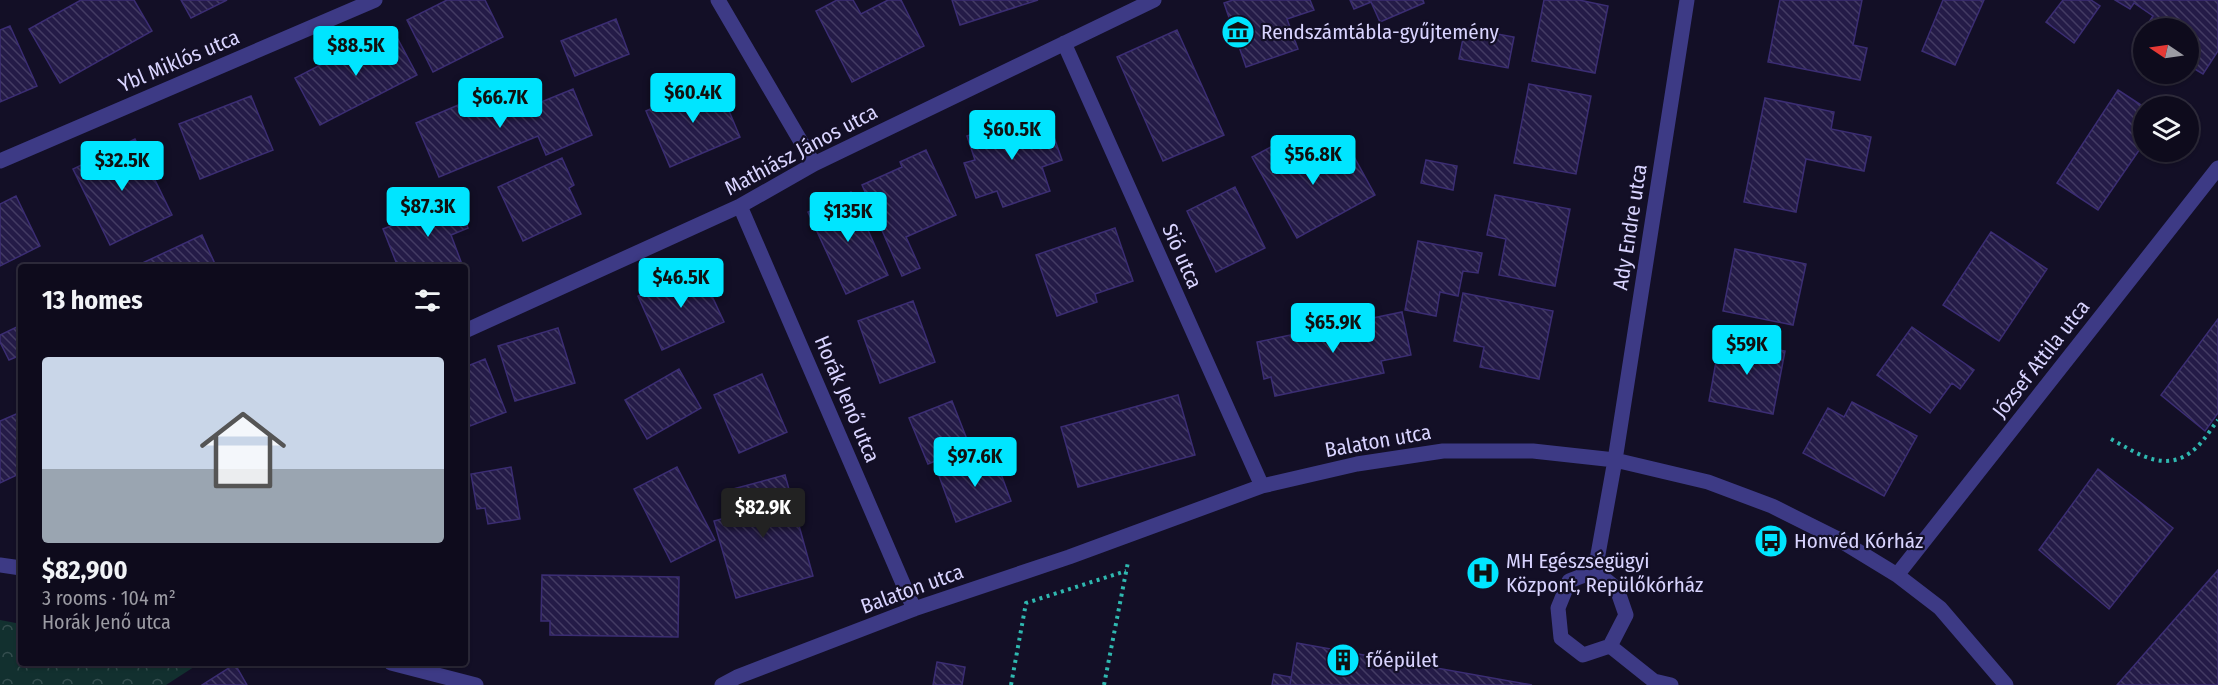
<!DOCTYPE html>
<html lang="en">
<head>
<meta charset="utf-8">
<style>
	body { margin:0; font-family:"Fira Sans Condensed",sans-serif; background:#1c1929; color:#f1f3f6; height:100vh; display:flex; flex-direction:column; font-size:22px; white-space:nowrap }
	* { box-sizing:border-box; margin:0 }
	p { font-size:20px; color:#9b9ba3 }
	.icon { flex:none; width:33px; height:33px; fill:none; stroke:currentColor; stroke-width:2; stroke-linecap:round; stroke-linejoin:round }
	.map { position:relative; flex:1; overflow:hidden }
	.drawer { position:absolute; left:18px; top:264px; width:450px; height:402px; display:flex; flex-direction:column; background:#0e0b1c; border-radius:6px; box-shadow:0 2px 4px #0004,0 0 0 2px #2e2b3b }
	.drawer>* { flex:none }
	.needle { width:39px; rotate:283deg }
	.buttons { position:absolute; left:2133px; top:18px; display:grid; gap:12px }
	.buttons a { display:grid; place-items:center; width:66px; height:66px; border-radius:50%; background:#0e0b1c; box-shadow:0 2px 4px #0004,0 0 0 2px #2e2b3b; font-size:30px }
	.price { position:absolute; translate:-50% -51px; padding:0 14px; border-radius:6px; background:#00e5ff; color:#111; font-size:20px; line-height:39px; filter:drop-shadow(0 2px 3px #0008) }
	.price::after { content:''; position:absolute; left:50%; top:36px; width:18px; height:14px; margin-left:-9px; background:inherit; clip-path:polygon(0 0,100% 0,50% 100%) }
	.price.selected { background:#222; color:#fff }
	ul { padding:0; list-style:none }
	li { display:grid; align-content:center; gap:12px; height:318px; padding:0 24px }
	li span { display:grid; place-items:center; height:186px; border-radius:6px; color:#555 }
	li>.icon { margin-inline-start:auto }
	span .icon { width:108px; height:108px; fill:#fffc; stroke-width:1 }
	li b { font-size:26px }
	h2 { display:flex; justify-content:space-between; align-items:center; height:72px; padding:0 24px; font-size:26px }
	.map>svg:first-child { display:block }
	.park { fill:url(#park-crowns) }
	.building { fill:url(#building-back-hatch); stroke:#3b2d73; stroke-width:1.5 }
	.lines { fill:none; stroke-linecap:round; stroke-linejoin:round }
	.path { stroke:#2fb8b0; stroke-width:4; stroke-dasharray:3 4.5; stroke-linecap:butt }
	.minor { stroke:#3d3a85; stroke-width:15 }
	.labels { text-anchor:middle; dominant-baseline:central; stroke-width:4.5; stroke-linejoin:round; paint-order:stroke }
	.poi-label { font-size:21px; fill:#d9d4ff; stroke:#130f26; text-anchor:start }
	.street-label { font-size:21px; fill:#d9d4ff; stroke:#130f26 }
</style>
</head>
<body>
<div class="map">
<svg width="2218" height="685" viewBox="0 0 2218 685">
	<defs>
		<pattern id="park-crowns" width="20" height="18" patternUnits="userSpaceOnUse" patternTransform="scale(1.5)"><rect width="20" height="18" fill="#12302f"/><path d="M2 6a3 3 0 1 1 6 0M12 15a3 3 0 1 1 6 0" fill="none" stroke="#344d4e"/></pattern>
		<pattern id="building-back-hatch" width="6" height="6" patternUnits="userSpaceOnUse" patternTransform="scale(1.5)"><rect width="6" height="6" fill="#241b47"/><path d="M-1 5l2 2M0 0l6 6M5-1l2 2" fill="none" stroke="#433b63"/></pattern>
	</defs>
	<rect width="100%" height="100%" fill="#130f26"/>
	<path class="park" d="M0,620L21,624V663H200L166,685H0Z"/>
	<path class="building" d="M81,0H134L152,31L60,83L29,29Z
		M181,0H227L191,18Z
		M447,0H485L503,37L433,72L407,20Z
		M837,0H853L861,14L888,0H901L924,46L852,82L816,11Z
		M952,0H1038L960,25Z
		M1233,0H1310L1314,10L1287,19L1298,49L1246,67L1224,3Z
		M1350,0H1423L1424,3L1380,22L1371,2L1354,9Z
		M1544,0H1579L1608,6L1595,73L1532,61Z
		M1780,0H1862L1853,45L1867,48L1860,80L1768,62Z
		M1943,0H1984L1955,65L1922,51Z
		M2063,0H2091L2100,6L2074,43L2046,22Z
		M2115,0H2218V51L2203,74L2188,65V28H2145L2153,16L2134,3L2130,9Z
		M616,19L629,54L575,76L561,41Z
		M10,26L37,86L0,102V30Z
		M392,28L417,75L320,125L295,78Z
		M1465,28L1514,37L1508,68L1459,59Z
		M1177,30L1224,135L1163,161L1117,57Z
		M716,80L740,137L670,167L646,111Z
		M1529,84L1591,96L1576,174L1514,163Z
		M496,89L507,116L573,89L592,135L546,155L538,136L439,177L416,123Z
		M2118,90L2144,107V143L2098,210L2057,183Z
		M251,96L273,150L200,179L179,124Z
		M1765,98L1834,112L1831,129L1871,137L1864,171L1806,159L1796,212L1744,202Z
		M1017,119L1022,132L1049,123L1062,160L1042,167L1050,191L1003,207L997,191L976,198L964,163L975,160L967,136Z
		M135,139L172,215L110,245L73,169Z
		M1282,141L1299,171L1347,144L1375,195L1297,238L1252,157Z
		M926,150L956,215L906,237L920,268L902,276L862,185L902,167L900,162Z
		M562,158L574,185L569,188L581,214L523,241L498,187Z
		M1426,160L1457,166L1453,190L1421,183Z
		M1235,187L1265,248L1216,272L1187,211Z
		M851,192L888,275L846,294L808,212Z
		M1495,195L1570,209L1555,286L1499,275L1506,239L1487,235Z
		M16,196L40,246L0,266V204Z
		M456,200L468,228L451,235L463,267H398L383,229Z
		M1115,228L1133,281L1095,294L1097,302L1057,316L1036,255Z
		M1991,232L2047,269L1999,341L1943,305Z
		M202,235L215,264L209,267H134Z
		M1418,241L1482,253L1478,273L1463,271L1458,296L1440,292L1436,316L1405,310Z
		M1735,249L1806,264L1793,325L1723,311Z
		M699,268L724,322L662,350L638,296Z
		M1463,293L1553,311L1539,379L1480,367L1484,347L1454,341Z
		M913,301L935,362L880,383L858,321Z
		M1402,312L1411,355L1381,361L1384,373L1275,396L1271,377L1264,379L1257,342Z
		M2218,319V413L2205,431L2161,395Z
		M21,325V355L9,360L0,342V335Z
		M1912,327L1974,370L1960,389L1952,383L1930,413L1877,375Z
		M558,328L575,383L515,401L498,346Z
		M1720,339L1785,351L1773,414L1709,401Z
		M485,359L506,412L465,428V367Z
		M679,369L701,408L647,439L625,400Z
		M762,374L787,432L739,453L714,395Z
		M1178,395L1195,455L1078,487L1061,427Z
		M952,401L970,447L928,464L909,418Z
		M1852,402L1917,436L1884,496L1803,453L1828,408L1844,417Z
		M21,412V473L0,483V421Z
		M994,455L1011,501L956,522L939,476Z
		M511,467L520,519L488,524L485,508L477,509L471,474Z
		M677,467L715,540L671,562L634,489Z
		M2098,469L2173,528L2109,609L2039,550Z
		M785,475L813,576L736,598L714,521L740,514L733,489Z
		M2218,570V685H2117Z
		M542,575L679,577L678,637L550,635V621H541Z
		M1297,643L1532,685H1290Z
		M937,662L965,667L962,685H933Z
		M235,664L247,685H202Z
		M1274,674L1291,677L1290,685H1272Z"/>
	<g class="lines">
		<path class="path" d="M2111,439C2140,455 2168,475 2197,447C2205,439 2211,429 2218,420
			M1011,685L1026,603L1126,571
			M1104,685L1128,562"/>
		<path class="minor" d="M718,0L814,164
			M1064,43L1262,486
			M0,161L375,0
			M740,206L914,609
			M465,331L740,206L814,164L1154,0
			M0,565L21,568
			M1595,571L1615,460L1687,0
			M1595,571L1617,589L1626,615L1610,646L1583,655L1561,638L1558,608L1569,581Z
			M1897,575L2218,168
			M1610,646L1654,681L1671,685
			M391,663L476,685
			M722,685L737,677L914,609L1069,557L1262,486L1357,464L1443,451H1533L1615,460L1708,482L1772,506L1838,539L1897,575L1940,608L2006,685"/>
	</g>
	<defs>
		<symbol id="museum-disc" viewBox="-11 -11 22 22"><circle r="9.5" fill="#00e5ff" stroke="#130f26"/><path d="M0-6L6-3V-2H-6V-3ZM-5-1h2V3h-2ZM-1-1h2V3h-2ZM3-1h2V3H3ZM-6 4H6V6H-6Z" fill="#111"/></symbol>
		<symbol id="bus-disc" viewBox="-11 -11 22 22"><circle r="9.5" fill="#00e5ff" stroke="#130f26"/><path d="M-5-6H5V4H4V6H2V4H-2V6H-4V4H-5ZM-3.5-4V0h7V-4ZM-3.5 1.2v1.5H-2V1.2ZM2 1.2v1.5H3.5V1.2Z" fill="#111"/></symbol>
		<symbol id="hospital-disc" viewBox="-11 -11 22 22"><circle r="9.5" fill="#00e5ff" stroke="#130f26"/><path d="M-5-5h3v3.5h4V-5h3V5h-3V1.5h-4V5h-3Z" fill="#111"/></symbol>
		<symbol id="building-disc" viewBox="-11 -11 22 22"><circle r="9.5" fill="#00e5ff" stroke="#130f26"/><path d="M-4-6H4V6H1V3H-1V6H-4ZM-2.5-4.3h1.7v1.8h-1.7ZM.8-4.3h1.7v1.8H.8ZM-2.5-1h1.7V.8h-1.7ZM.8-1h1.7V.8H.8Z" fill="#111"/></symbol>
	</defs>
	<g fill-rule="evenodd">
		<use href="#museum-disc" x="1219" y="13" width="38" height="38"/>
		<use href="#bus-disc" x="1752" y="522" width="38" height="38"/>
		<use href="#hospital-disc" x="1464" y="554" width="38" height="38"/>
		<use href="#building-disc" x="1324" y="641" width="38" height="38"/>
	</g>
	<g class="labels">
		<g class="poi-label">
			<text x="1261" y="32">Rendszámtábla-gyűjtemény</text>
			<text x="1794" y="541">Honvéd Kórház</text>
			<text x="1506" y="561">MH Egészségügyi<tspan x="1506" dy="24">Központ, Repülőkórház</tspan></text>
			<text x="1366" y="660">főépület</text>
		</g>
		<g class="street-label">
			<text transform="translate(179 61) rotate(-23)">Ybl Miklós utca</text>
			<text transform="translate(801 150) rotate(-28)">Mathiász János utca</text>
			<text transform="translate(1630 227) rotate(-81)">Ady Endre utca</text>
			<text transform="translate(1182 256) rotate(66)">Sió utca</text>
			<text transform="translate(2041 359) rotate(-52)">József Attila utca</text>
			<text transform="translate(847 399) rotate(67)">Horák Jenő utca</text>
			<text transform="translate(1378 441) rotate(-10)">Balaton utca</text>
			<text transform="translate(912 589) rotate(-20)">Balaton utca</text>
		</g>
	</g>
</svg>
<div class="buttons">
<a><svg class="needle" viewBox="-14 -14 28 28"><path d="M0-13l5 13h-10z" fill="#e53935"/><path d="M0 13l5-13h-10z" fill="#9b9ba3"/></svg></a>
<a><svg class="icon" aria-label="layers" viewBox="0 0 24 24"><path d="M12 4l9 5-9 5-9-5zM3 14l9 5 9-5"/></svg></a>
</div>
<b class="price" style="left:356px;top:77px">$88.5K</b>
<b class="price" style="left:693px;top:124px">$60.4K</b>
<b class="price" style="left:500px;top:129px">$66.7K</b>
<b class="price" style="left:1012px;top:161px">$60.5K</b>
<b class="price" style="left:1313px;top:186px">$56.8K</b>
<b class="price" style="left:122px;top:192px">$32.5K</b>
<b class="price" style="left:428px;top:238px">$87.3K</b>
<b class="price" style="left:848px;top:243px">$135K</b>
<b class="price" style="left:681px;top:309px">$46.5K</b>
<b class="price" style="left:1333px;top:354px">$65.9K</b>
<b class="price" style="left:1747px;top:376px">$59K</b>
<b class="price" style="left:975px;top:488px">$97.6K</b>
<b class="price selected" style="left:763px;top:539px">$82.9K</b>
<section class="drawer">
<h2>13 homes<svg class="icon" aria-label="filters" viewBox="0 0 24 24"><path d="M4 7h16M4 17h16"/><circle cx="9" cy="7" r="2"/><circle cx="15" cy="17" r="2"/></svg></h2>
<ul>
<li><span style="background:linear-gradient(#c9d6e8 60%,#9aa5b1 0)"><svg class="icon" aria-label="home" viewBox="0 0 24 24"><path d="M3 11l9-7 9 7M6 9v11h12V9"/></svg></span><div><b>$82,900</b><p>3 rooms · 104 m²</p><p>Horák Jenő utca</p></div></li>
</ul>
</section>
</div>
</body>
</html>
